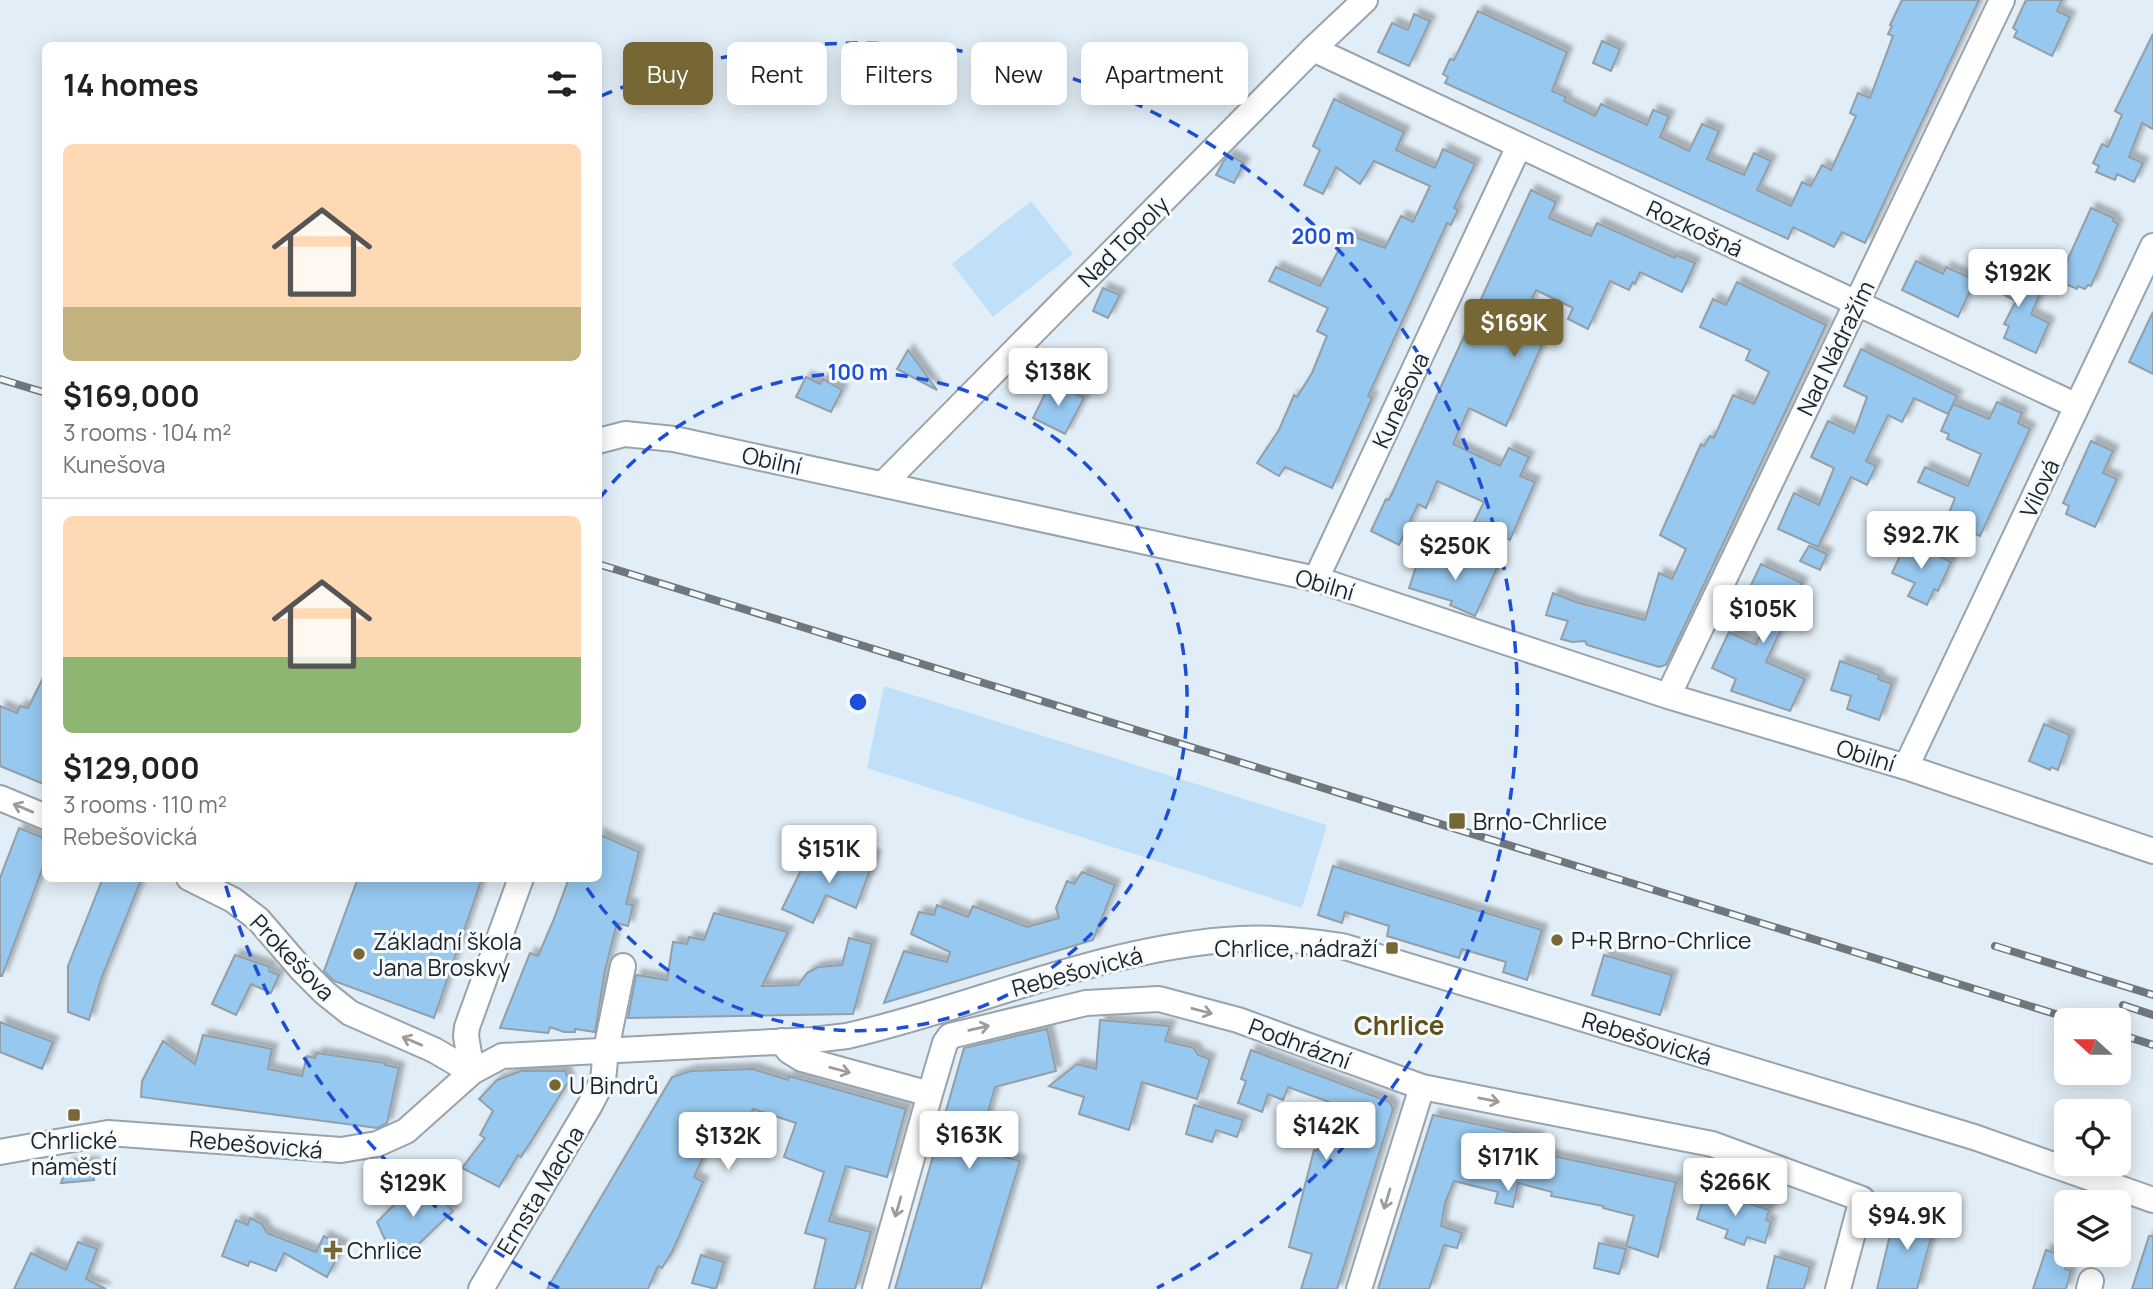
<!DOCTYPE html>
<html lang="en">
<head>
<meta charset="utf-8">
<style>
	body { margin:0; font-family:Manrope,sans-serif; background:#f2f2f2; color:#202124; height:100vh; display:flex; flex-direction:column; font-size:26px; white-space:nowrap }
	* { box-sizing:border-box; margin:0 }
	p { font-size:23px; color:#757577 }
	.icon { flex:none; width:38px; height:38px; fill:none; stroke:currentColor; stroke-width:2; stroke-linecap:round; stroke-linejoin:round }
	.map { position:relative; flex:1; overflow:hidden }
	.panel { position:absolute; left:42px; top:42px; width:560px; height:840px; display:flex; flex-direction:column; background:#fff; border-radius:10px; box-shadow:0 4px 18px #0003 }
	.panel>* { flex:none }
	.top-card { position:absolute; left:623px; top:42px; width:665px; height:63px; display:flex; gap:14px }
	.needle { width:46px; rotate:291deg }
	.buttons { position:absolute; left:2054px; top:1008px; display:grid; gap:14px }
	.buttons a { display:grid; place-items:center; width:77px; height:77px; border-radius:10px; background:#fff; box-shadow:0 4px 18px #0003; font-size:35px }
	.price { position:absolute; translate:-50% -60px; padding:0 16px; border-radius:7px; background:#fff; color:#222; font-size:23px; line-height:46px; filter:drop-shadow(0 2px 4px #0008) }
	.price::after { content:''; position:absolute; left:50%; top:42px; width:21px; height:16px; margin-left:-10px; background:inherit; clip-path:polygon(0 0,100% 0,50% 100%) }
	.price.on { background:#776735; color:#fff }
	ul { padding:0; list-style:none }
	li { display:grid; align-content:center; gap:14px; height:371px; padding:0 21px }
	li+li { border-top:2px solid #e0e0e0 }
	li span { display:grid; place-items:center; height:217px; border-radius:10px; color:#555 }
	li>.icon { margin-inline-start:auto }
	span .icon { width:126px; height:126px; fill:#fffc; stroke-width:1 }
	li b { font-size:30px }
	h2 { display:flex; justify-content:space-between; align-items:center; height:84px; padding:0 21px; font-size:30px }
	.chip { padding:0 24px; border-radius:10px; background:#fff; box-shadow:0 4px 18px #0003; font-size:24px; line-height:63px }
	.chip.on { background:#776735; color:#fff }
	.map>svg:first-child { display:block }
	.green { fill:#c0e0f9 }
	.building { fill:#97c8ef; stroke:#939ea7; stroke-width:2; filter:url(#shadow) }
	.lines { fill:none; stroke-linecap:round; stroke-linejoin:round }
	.street-casing { stroke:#98a3ac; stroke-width:28 }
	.street { stroke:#fff; stroke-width:24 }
	.rail-casing { stroke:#6f767c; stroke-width:8 }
	.rail { stroke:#f5fafe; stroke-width:5; stroke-dasharray:16; stroke-linecap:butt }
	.oneway { stroke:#9a9c9d }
	.ring { fill:none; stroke:#1d4ed8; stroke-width:3.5; stroke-dasharray:12 9 }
	.poi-dot { fill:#776735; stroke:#f5fafe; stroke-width:2.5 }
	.labels { text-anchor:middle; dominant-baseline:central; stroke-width:6; stroke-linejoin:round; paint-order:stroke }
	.street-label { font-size:23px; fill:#1e2225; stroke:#f5fafe }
	.poi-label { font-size:23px; fill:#1e2225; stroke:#f5fafe; text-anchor:start }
	.quarter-label { font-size:26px; font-weight:bold; fill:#625114; stroke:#f5fafe }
	.centre { fill:#1d4ed8; stroke:#f5fafe; stroke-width:3.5 }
	.ring-label { font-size:21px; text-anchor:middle; font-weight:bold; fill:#1d4ed8; stroke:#f5fafe; stroke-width:6; stroke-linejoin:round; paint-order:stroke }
</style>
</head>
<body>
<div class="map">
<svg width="2153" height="1289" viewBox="0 0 2153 1289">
	<defs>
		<filter id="shadow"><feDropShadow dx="5.5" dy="-5.5" stdDeviation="2" flood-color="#0004"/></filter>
	</defs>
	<rect width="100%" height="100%" fill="#e2eef7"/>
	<path class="green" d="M1031,201L1073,254L993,317L952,264Z
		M884,686L1327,825L1302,908L867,768Z"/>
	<path class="building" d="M1902,0H1979L1865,243L1842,232L1834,247L1793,227L1788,239L1445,83L1448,77L1443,74L1450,59L1454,60L1478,11L1567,52L1552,91L1566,97L1564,101L1595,116L1601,104L1647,125L1653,110L1669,116L1660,137L1689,151L1702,124L1719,131L1707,159L1744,175L1754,153L1771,161L1757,190L1791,206L1802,182L1811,186L1822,165L1831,170L1856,116L1850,113L1858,93L1870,98L1893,36L1888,34L1892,26L1890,25Z
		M2026,0H2062L2057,11L2070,17L2052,56L2014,37L2017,31L2013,28Z
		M1414,14L1430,21L1409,66L1378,52L1392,23L1408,30Z
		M2153,34V129L2142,123L2129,157L2143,163L2134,182L2117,174L2115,180L2096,172L2099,166L2093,163L2102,144L2108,147L2122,115L2115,111Z
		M1602,41L1620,49L1611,71L1593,63Z
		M1334,99L1404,132L1396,150L1435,168L1443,149L1475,164L1454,208L1458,210L1451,225L1447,223L1368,396L1372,398L1332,488L1285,467L1279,476L1257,463L1279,430L1294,395L1297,397L1312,373L1327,336L1317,331L1328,308L1269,281L1276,267L1320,286L1347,234L1385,248L1401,216L1413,222L1430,186L1374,161L1360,184L1336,167L1323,194L1304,185L1320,150L1313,146Z
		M1229,155L1244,163L1234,183L1216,175L1223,162Z
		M1531,190L1556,202L1549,218L1591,236L1597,223L1675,258L1676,255L1695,263L1682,292L1640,272L1635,284L1633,282L1629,290L1610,281L1588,329L1568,319L1573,308L1536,290L1519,325L1543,337L1539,344L1542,345L1506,426L1469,408L1453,444L1500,466L1509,448L1529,457L1520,476L1535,482L1510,540L1474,522L1484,502L1437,481L1426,508L1418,504L1399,545L1371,531L1386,499L1389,500Z
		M2091,208L2114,218L2113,221L2118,224L2091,286L2088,285L2085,289L2078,286L2077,289L2058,281Z
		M1916,261L1943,274L1946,267L1975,280L1958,317L1902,290Z
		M1995,262L2016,273L2011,282L2040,294L2031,314L2049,323L2036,353L2004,338L2009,326L2004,324L2016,301L1982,283Z
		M1737,282L1826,325L1666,665L1659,667L1587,645L1585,641L1572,642L1561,639L1568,621L1546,615L1553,593L1576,602L1645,620L1659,573L1672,579L1686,549L1660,535L1701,444L1704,446L1710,436L1714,438L1733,395L1754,404L1769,372L1746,360L1750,350L1700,327L1713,299L1726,305Z
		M1103,288L1120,295L1108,318L1093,311Z
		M2153,312V374L2129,362Z
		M1861,349L1957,396L1948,414L1914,398L1902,422L1888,415L1866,461L1876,466L1867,485L1851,477L1818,547L1778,529L1794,493L1819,505L1834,468L1811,457L1828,421L1854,433L1867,397L1844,386Z
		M908,350L937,390L897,369Z
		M806,377L820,384L823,379L842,390L831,412L796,397Z
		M1051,382L1084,398L1065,434L1033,418Z
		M1997,402L2022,413L2018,423L2030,429L1980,536L1968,531L1961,534L1955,522L1947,518L1955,498L1918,482L1925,467L1968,486L1981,454L1947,439L1949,434L1941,431L1953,404L1989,419Z
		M2091,441L2113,451L2103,473L2117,479L2095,527L2066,514L2069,506L2063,503Z
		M1907,541L1951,562L1938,591L1934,589L1927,605L1908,596L1915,583L1892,573Z
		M1809,546L1827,554L1820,570L1800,561Z
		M1460,553L1497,568L1475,616L1450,605L1452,601L1409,588L1419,558L1453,569Z
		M1761,564L1802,583L1766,662L1805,679L1790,711L1731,691L1736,679L1712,668L1729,632L1756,645L1770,612L1744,600Z
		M1840,661L1879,675L1878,679L1892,684L1879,720L1847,709L1851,696L1831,690Z
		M46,672V785L0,766V706L17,713L20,706L28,708Z
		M2044,724L2070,735L2058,770L2051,767L2050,770L2029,761Z
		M19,828L46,839V859L2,976H0V878Z
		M598,834L639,852L626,904L633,905L628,926L617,923L605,970L595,1032L575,1029V1032H564L550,1027L548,1033L500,1028L530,953L538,956L554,919L569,878H598Z
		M849,846L875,856L856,908L826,895L813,923L782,909L806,860L835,874Z
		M1333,866L1542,930L1527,980L1503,972L1506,962L1462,949L1459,958L1387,936L1389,926L1345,912L1342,923L1318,915Z
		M1082,872L1115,885L1093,940L884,1003L904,951L947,962L950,952L911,934L919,912L934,915L937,905L968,917L973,906L1027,927L1059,918L1056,908L1067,881L1074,884Z
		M103,878H142L101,979L89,1020L68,1012V966Z
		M358,878H482L434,1018L334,981L324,971Z
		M714,913L788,932L762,986L798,985L807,973L818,967L842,965L849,938L872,944L853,1014L628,1018L636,975L667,980L673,942L687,944L689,937L704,940Z
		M235,955L270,967L269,971L279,975L271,993L251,984L236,1015L212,1004Z
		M1604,955L1672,975L1660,1015L1592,995Z
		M1100,1020L1170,1026L1165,1041L1194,1048L1198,1055L1210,1059L1197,1099L1142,1082L1129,1130L1079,1114L1084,1097L1049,1086L1077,1064L1096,1069Z
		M0,1022L53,1042L42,1069L0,1052Z
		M1047,1029L1056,1071L995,1087L986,1119L981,1137L997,1142L994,1154L1020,1161L981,1289H895L964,1048Z
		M203,1035L272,1049L268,1069L302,1076L307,1056L315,1058L317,1053L385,1063V1065L399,1068L387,1123L377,1128L141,1097L142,1081L163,1041L195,1064Z
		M1251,1050L1390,1102L1393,1109L1337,1289H1301L1312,1254L1289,1247L1314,1150L1317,1151L1332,1103L1288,1087L1283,1100L1268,1094L1262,1112L1238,1103L1246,1081L1241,1079Z
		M753,1069L788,1080L789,1076L906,1109L887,1177L846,1166L829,1221L871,1232L855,1289H814L826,1239L805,1233L824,1172L784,1157L796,1123L753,1109L743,1141L730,1137L725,1151L709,1144L694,1177L703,1182L672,1252L662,1268L658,1266L648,1289H547L672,1077L691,1071Z
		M521,1071H565L569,1081L521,1157L518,1155L499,1187L462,1168L485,1138L480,1135L493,1111L479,1099L497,1080Z
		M1194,1105L1243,1120L1237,1137L1216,1130L1212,1142L1186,1134Z
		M1433,1115L1538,1137L1534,1152L1676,1182L1658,1257L1626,1246L1634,1216L1603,1208V1206L1551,1196L1552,1192L1518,1183L1513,1207L1495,1203L1498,1192L1454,1181L1445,1203L1441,1226L1462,1233L1457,1248L1444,1245L1429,1289H1378Z
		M93,1162L94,1180L61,1183L68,1164Z
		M420,1179L453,1211L403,1259L386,1242L377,1222Z
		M1706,1190L1769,1210L1766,1220L1771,1222L1765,1243L1747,1237L1744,1245L1725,1238L1728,1230L1697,1219Z
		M1901,1211L1936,1219L1917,1289H1877L1890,1235L1894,1236Z
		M250,1218L262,1224L267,1233L316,1252L324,1236L343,1246L327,1277L284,1253L276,1271L250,1261L248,1266L222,1256L236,1220L248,1225Z
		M2149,1236H2153V1289H2132Z
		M78,1242L97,1249L86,1279L106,1289H14L31,1253L66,1270Z
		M1599,1243L1626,1249L1619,1274L1594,1268Z
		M2046,1250L2068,1257L2065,1269L2071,1271L2066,1289H2033Z
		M701,1255L724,1262L716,1289L692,1283Z
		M1775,1256L1810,1267L1804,1289H1767Z"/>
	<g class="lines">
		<defs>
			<path id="street" d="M1313,49L2077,406
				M598,441L625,434L674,439L1316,579L1668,696L1906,767L2153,851
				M883,484L1313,49L1365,0
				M1316,579L1519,146
				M1668,696L2002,0
				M1906,767L2153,246
				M0,798L46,817
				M189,878L233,900L258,919L302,970L325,993L350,1013L434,1050L472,1072
				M781,1041L789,1051L802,1059L930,1094
				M472,1072L466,1036L467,1027L521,878
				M0,1152L108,1133L341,1150L377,1144L406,1131L472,1072L502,1056L813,1040L847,1036C973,1007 1094,951 1225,940C1264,936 1303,940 1342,946L1974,1137L2153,1200
				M481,1289L590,1105L603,1080L606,1050L623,966
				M875,1289L930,1094L945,1043L950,1036L1086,1003L1159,999L1238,1020L1422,1087L1712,1144L1862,1199L1838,1289
				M1359,1289L1422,1087
				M2089,1289L2091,1281"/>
		</defs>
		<use href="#street" class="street-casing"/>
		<use href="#street" class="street"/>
		<defs>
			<path id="rail" d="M0,379L46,393
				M598,564L2075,1020
				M1995,946L2153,995
				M2123,1005L2153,1015
				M2119,1034L2153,1045"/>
		</defs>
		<use href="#rail" class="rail-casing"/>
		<use href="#rail" class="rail"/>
	</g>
	<defs><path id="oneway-shaft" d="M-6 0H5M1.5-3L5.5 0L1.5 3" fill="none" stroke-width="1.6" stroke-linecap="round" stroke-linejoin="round" transform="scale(1.75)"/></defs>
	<g class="oneway">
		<use href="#oneway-shaft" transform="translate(23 808) rotate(-157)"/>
		<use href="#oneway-shaft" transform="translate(1202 1011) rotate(15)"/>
		<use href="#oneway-shaft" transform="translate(979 1028) rotate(-13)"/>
		<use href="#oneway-shaft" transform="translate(412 1041) rotate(-157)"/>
		<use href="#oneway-shaft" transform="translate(840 1070) rotate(15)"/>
		<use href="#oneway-shaft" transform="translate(1489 1100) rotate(11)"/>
		<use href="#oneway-shaft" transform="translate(1387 1199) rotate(107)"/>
		<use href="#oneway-shaft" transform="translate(898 1207) rotate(106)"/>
	</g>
	<g class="ring">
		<path d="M599 499A329 329 0 1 1 581 879"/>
		<path d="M559 1288A658 658 0 0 1 225 883M601 96A658 658 0 0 1 1157 1288"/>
	</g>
	<g class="poi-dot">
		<rect x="1448" y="812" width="18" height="18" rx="3.5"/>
		<circle cx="1557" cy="940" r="7"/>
		<rect x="1385" y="941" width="14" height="14" rx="3.5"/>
		<circle cx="359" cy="954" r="7"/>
		<circle cx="555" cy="1085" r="7"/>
		<rect x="67" y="1108" width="14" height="14" rx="3.5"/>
		<path d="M329.5 1239.5h7v7h7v7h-7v7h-7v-7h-7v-7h7z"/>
	</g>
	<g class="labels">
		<g class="street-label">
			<text transform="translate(1695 228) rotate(25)">Rozkošná</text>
			<text transform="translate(1123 241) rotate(-45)">Nad Topoly</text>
			<text transform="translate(1835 348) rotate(-64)">Nad Nádražím</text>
			<text transform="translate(1400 400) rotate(-65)">Kunešova</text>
			<text transform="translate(772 460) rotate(12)">Obilní</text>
			<text transform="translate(2039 488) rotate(-65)">Vilová</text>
			<text transform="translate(1325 584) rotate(16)">Obilní</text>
			<text transform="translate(1866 755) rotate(17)">Obilní</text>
			<text transform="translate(293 957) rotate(46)">Prokešova</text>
			<text transform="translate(1077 971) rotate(-15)">Rebešovická</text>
			<text transform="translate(1647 1038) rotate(17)">Rebešovická</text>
			<text transform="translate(1300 1043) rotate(20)">Podhrázní</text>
			<text transform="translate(256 1144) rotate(5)">Rebešovická</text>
			<text transform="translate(540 1190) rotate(-59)">Ernsta Macha</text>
		</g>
		<g class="poi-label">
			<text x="1473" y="821">Brno-Chrlice</text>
			<text x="1571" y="940">P+R Brno-Chrlice</text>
			<text x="373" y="941">Základní škola<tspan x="373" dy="26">Jana Broskvy</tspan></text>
			<text x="1378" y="948" text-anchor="end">Chrlice, nádraží</text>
			<text x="569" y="1085">U Bindrů</text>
			<text x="74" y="1140" text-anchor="middle">Chrlické<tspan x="74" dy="26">náměstí</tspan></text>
			<text x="347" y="1250">Chrlice</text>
		</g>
		<g class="quarter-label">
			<text x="1399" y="1025">Chrlice</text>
		</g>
	</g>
	<circle cx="858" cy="702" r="10" class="centre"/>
	<g class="ring-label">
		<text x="1323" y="244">200 m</text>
		<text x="858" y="380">100 m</text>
	</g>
</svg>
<div class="buttons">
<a><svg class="needle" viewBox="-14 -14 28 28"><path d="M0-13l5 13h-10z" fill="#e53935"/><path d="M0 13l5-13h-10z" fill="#757577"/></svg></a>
<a><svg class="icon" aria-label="locate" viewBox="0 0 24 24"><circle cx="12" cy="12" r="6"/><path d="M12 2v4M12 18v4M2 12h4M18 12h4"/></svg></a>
<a><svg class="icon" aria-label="layers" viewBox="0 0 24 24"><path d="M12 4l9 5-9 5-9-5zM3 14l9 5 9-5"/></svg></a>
</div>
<b class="price" style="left:2018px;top:309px">$192K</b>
<b class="price on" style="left:1514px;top:359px">$169K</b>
<b class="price" style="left:1058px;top:408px">$138K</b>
<b class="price" style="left:1921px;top:571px">$92.7K</b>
<b class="price" style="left:1455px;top:582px">$250K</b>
<b class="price" style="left:1763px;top:645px">$105K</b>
<b class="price" style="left:829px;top:885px">$151K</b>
<b class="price" style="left:1326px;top:1162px">$142K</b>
<b class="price" style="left:969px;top:1171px">$163K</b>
<b class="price" style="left:728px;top:1172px">$132K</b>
<b class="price" style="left:1508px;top:1193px">$171K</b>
<b class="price" style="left:1735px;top:1218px">$266K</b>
<b class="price" style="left:413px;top:1219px">$129K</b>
<b class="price" style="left:1907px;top:1252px">$94.9K</b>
<div class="top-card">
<a class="chip on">Buy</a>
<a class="chip">Rent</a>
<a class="chip">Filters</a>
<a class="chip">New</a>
<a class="chip">Apartment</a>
</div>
<section class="panel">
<h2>14 homes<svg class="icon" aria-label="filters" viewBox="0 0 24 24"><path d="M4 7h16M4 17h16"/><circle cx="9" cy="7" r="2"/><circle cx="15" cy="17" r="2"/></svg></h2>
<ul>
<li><span style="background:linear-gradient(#ffd9b3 75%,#c2b280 0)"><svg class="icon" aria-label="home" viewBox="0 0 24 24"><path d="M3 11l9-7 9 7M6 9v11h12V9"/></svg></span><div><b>$169,000</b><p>3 rooms · 104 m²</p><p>Kunešova</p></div></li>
<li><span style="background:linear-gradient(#ffd9b3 65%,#8fb573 0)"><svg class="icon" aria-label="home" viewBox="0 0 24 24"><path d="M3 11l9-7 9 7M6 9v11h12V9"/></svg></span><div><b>$129,000</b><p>3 rooms · 110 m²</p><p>Rebešovická</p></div></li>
</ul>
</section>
</div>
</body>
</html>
